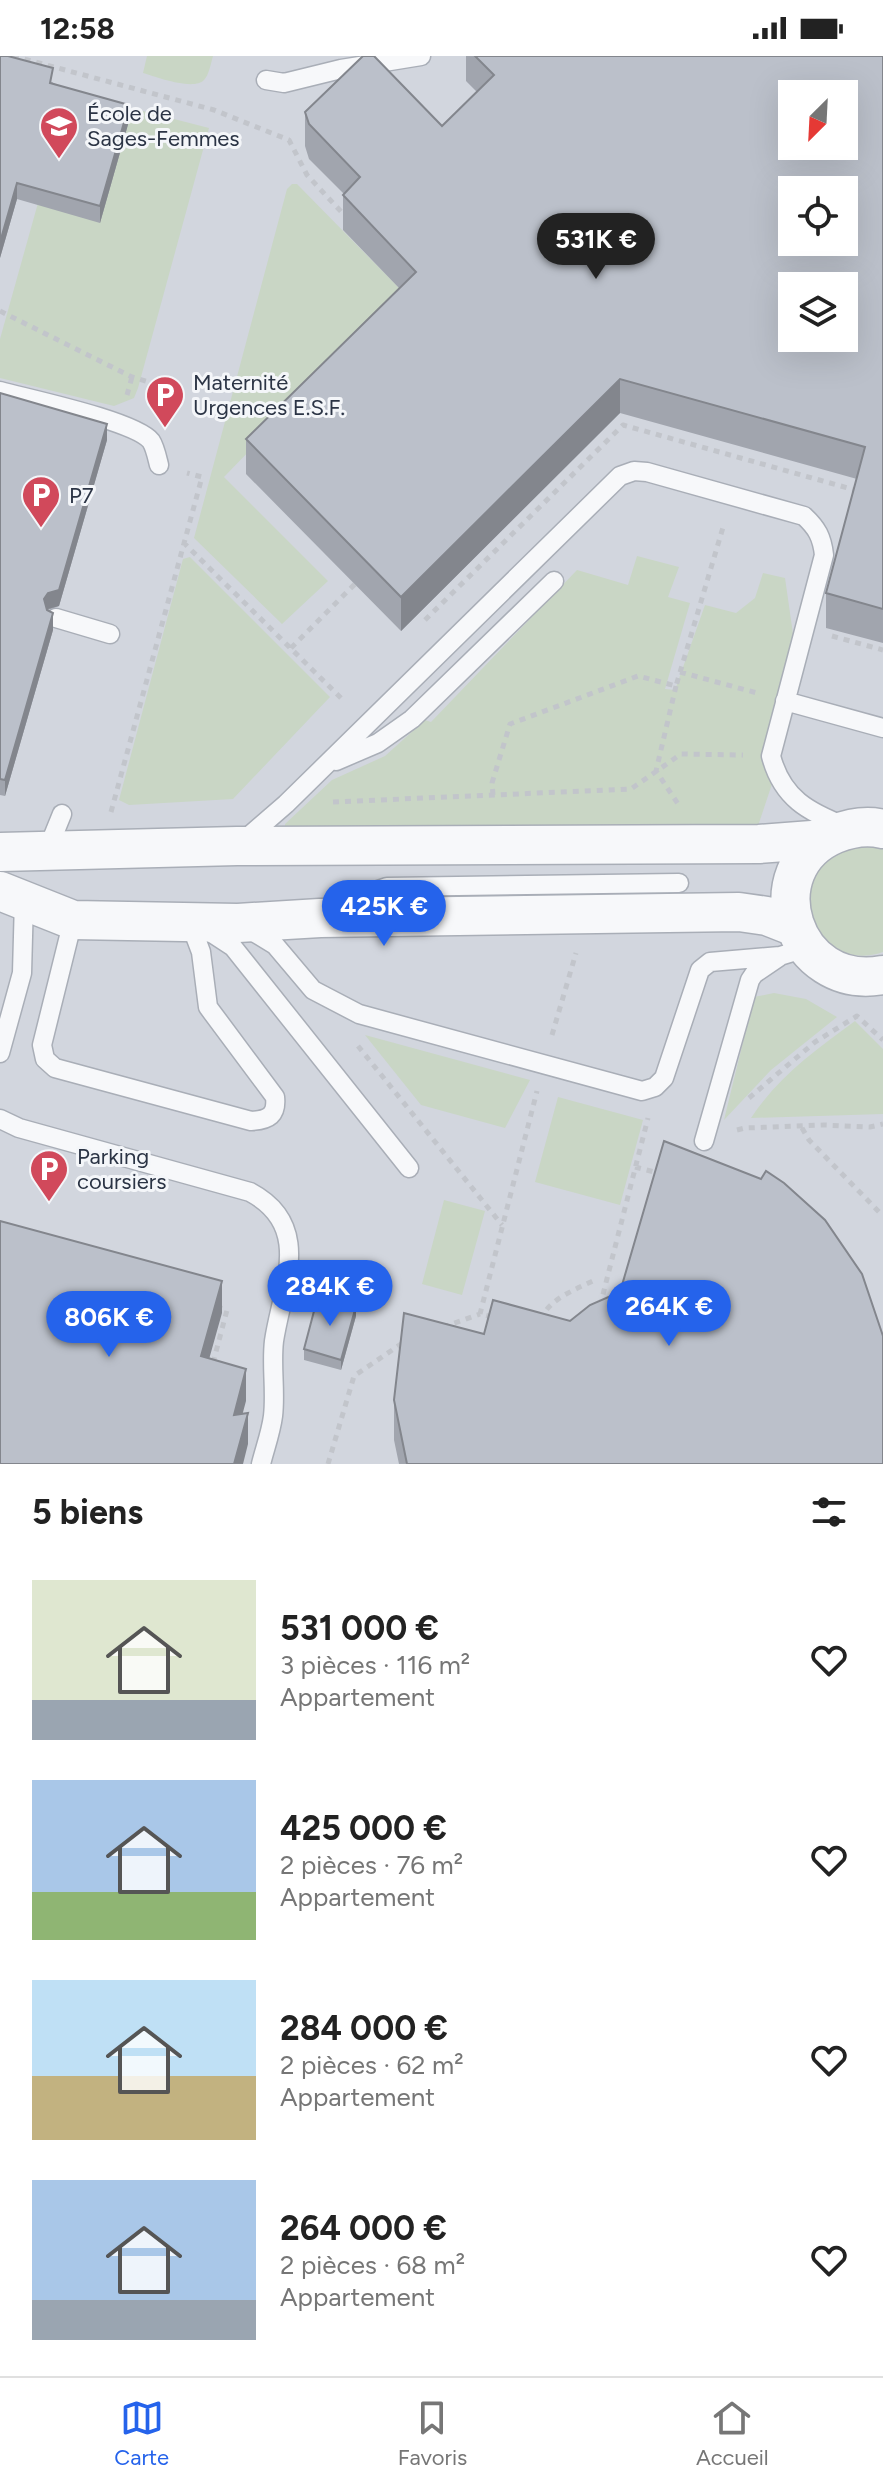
<!DOCTYPE html>
<html lang="fr">
<head>
<meta charset="utf-8">
<style>
	body { margin:0; font-family:Figtree,sans-serif; background:#f6f6f6; color:#222; height:100vh; display:flex; flex-direction:column; font-size:30px; white-space:nowrap }
	* { box-sizing:border-box; margin:0 }
	p { font-size:26px; color:#767676 }
	.icon { flex:none; width:44px; height:44px; fill:none; stroke:currentColor; stroke-width:2; stroke-linecap:round; stroke-linejoin:round }
	.map { position:relative; height:1408px; overflow:hidden }
	.panel { display:flex; flex-direction:column; background:#fff; flex:1 }
	.panel>* { flex:none }
	.needle { width:52px; rotate:204deg }
	.controls { position:absolute; left:778px; top:24px; display:grid; gap:16px }
	.controls a { display:grid; place-items:center; width:80px; height:80px; border-radius:0px; background:#fff; box-shadow:0 8px 32px #0002; font-size:40px }
	.price { position:absolute; translate:-50% -68px; padding:0 18px; border-radius:28px; background:#2563eb; color:#fff; font-size:26px; line-height:52px; filter:drop-shadow(0 2px 4px #0008) }
	.price::after { content:''; position:absolute; left:50%; top:48px; width:24px; height:18px; margin-left:-12px; background:inherit; clip-path:polygon(0 0,100% 0,50% 100%) }
	.price.active { background:#222; color:#fff }
	ul { padding:0; list-style:none }
	li { display:flex; align-items:center; gap:24px; height:200px; padding:0 32px }
	li span { display:grid; place-items:center; flex:none; width:224px; height:160px; border-radius:0px; color:#555 }
	li>.icon { margin-inline-start:auto }
	span .icon { width:96px; height:96px; fill:#fffc; stroke-width:1 }
	li b { font-size:34px }
	h2 { display:flex; justify-content:space-between; align-items:center; height:96px; padding:0 32px; font-size:34px }
	.status { display:flex; justify-content:space-between; align-items:center; height:56px; padding:0 40px; background:#fff; direction:ltr }
	.status svg { height:22px; fill:currentColor }
	.menu { display:flex; justify-content:space-around; align-items:center; height:112px; border-top:2px solid #e0e0e0; background:#fff; font-size:22px; color:#767676 }
	.menu a { display:grid; justify-items:center; gap:4px }
	.menu .active { color:#2563eb }
	.map>svg:first-child { display:block }
	.built { fill:#d2d6de; fill-rule:evenodd }
	.green { fill:#c9d6c5 }
	.lines { fill:none; stroke-linecap:round; stroke-linejoin:round }
	.lane-casing { stroke:#a9aeb7; stroke-width:21 }
	.street-casing { stroke:#a9aeb7; stroke-width:41 }
	.path { stroke:#c2c5cb; stroke-width:5; stroke-dasharray:6 6; stroke-linecap:butt }
	.lane { stroke:#f7f8fa; stroke-width:18 }
	.street { stroke:#f7f8fa; stroke-width:38 }
	.wall { fill:#a1a5ae }
	.shaded-wall { fill:#83868d }
	.building { fill:#bbc0ca; stroke:#83868d; stroke-width:2; fill-rule:evenodd }
	.labels { text-anchor:middle; dominant-baseline:central; stroke-width:6; stroke-linejoin:round; paint-order:stroke }
	.poi-label { font-size:22px; fill:#2b3445; stroke:#f4f6f9; text-anchor:start }
</style>
</head>
<body>
<div class="status"><b>12:58</b><svg viewBox="0 0 49 12"><path d="M0 12V9h3v3zM5 12V6h3v6zM10 12V3h3v9zM15 12V0h3v12zM26 1h20v11H26zM47 4h2v5h-2z"/></svg></div>
<div class="map">
<svg width="883" height="1408" viewBox="0 0 883 1408">
	<rect width="100%" height="100%" fill="#e4e7ec"/>
	<path class="built" d="M0,0H883V1408H0ZM792,38H844V90H792ZM792,134H844V186H792ZM792,230H844V282H792Z"/>
	<path class="green" d="M147,0H213C211,7 209,19 204,24C194,35 156,21 143,17Z
		M69,36L209,72L138,332L134,342L114,350L0,322V283Z
		M292,128H297L403,236L224,421L328,525L282,568L194,482L287,133Z
		M637,500L679,511L668,541L690,547L665,633L675,634L705,549L736,557L755,542L763,517L785,522L793,578L765,687L772,728L756,776L285,775V768L332,724L385,700L425,664L431,666L577,514L628,529Z
		M190,501L330,641L233,743L129,749L119,744L183,503Z
		M855,790H873L883,793V896C813,921 772,815 855,790Z
		M774,937L806,943L837,961L771,1014L724,1064L754,941Z
		M855,965L883,993V1058L751,1062C779,1020 814,995 855,965Z
		M365,979L530,1024L505,1072L421,1049Z
		M558,1041L643,1064L620,1149L535,1126Z
		M444,1144L485,1155L462,1239L422,1228Z"/>
	<g class="lines">
		<defs>
			<path id="lane" d="M266,24L284,27L341,13L421,0
				M0,335C29,343 135,365 151,385C155,391 157,401 159,409
				M56,562L110,578
				M785,645L883,672
				M336,705L378,687L412,663L554,525
				M241,787L286,748L620,420L634,415L647,416L804,460C817,472 822,481 824,499L771,700C782,742 808,756 847,771
				M47,795L62,758
				M337,853L361,840L387,831L679,827
				M73,864L42,989L45,1003L55,1012L251,1065C269,1064 277,1059 275,1041L208,951L201,896L195,880L186,866
				M247,872L275,889L313,934L359,958L642,1035L655,1031L664,1022L700,914L710,906L780,900L806,892
				M207,874L233,891L409,1112
				M0,997L22,917L24,844
				M0,1063L19,1072L250,1136C314,1170 282,1231 274,1285C271,1310 276,1335 273,1360C271,1376 265,1392 261,1408
				M704,1085L750,924L754,918L779,901"/>
			<path id="street" d="M883,773C867,769 850,772 835,778C754,812 792,936 883,919
				M0,796L237,790L759,788L825,783
				M0,835L73,864L238,867L320,862L739,856L767,860L795,871"/>
		</defs>
		<use href="#lane" class="lane-casing"/>
		<use href="#street" class="street-casing"/>
		<path class="path" d="M13,0L214,54L289,84L307,119L347,162
			M0,255L132,321L179,335
			M127,339L132,321
			M183,486L344,645
			M425,564L623,369L855,434L854,437
			M832,580L883,594
			M291,592L355,528
			M680,616L757,637
			M676,630L656,715L678,748
			M493,739L492,727L510,668L638,620L676,630L724,468
			M333,746L631,733L681,698L743,699
			M111,756L202,421L187,417
			M552,979L576,897
			M358,990L502,1169
			M749,1042L815,986L857,960L883,984
			M802,1072L809,1084L883,1160
			M737,1074L745,1072L824,1069L870,1071L883,1068
			M635,1111L658,1117
			M600,1250L648,1062
			M492,1261L480,1258L537,1035
			M541,1264C547,1244 576,1233 593,1225
			M443,1271L480,1258
			M213,1307L227,1254L217,1251
			M328,1408L354,1320L404,1286"/>
		<use href="#lane" class="lane"/>
		<use href="#street" class="street"/>
	</g>
	<path class="wall" d="M0,0L129,65L100,167L17,143L0,202Z
		M466,0H883V587L826,572V537L857,423L620,357L401,575L246,418V383L399,232L343,174V139L344,138L309,103L305,90V56L442,70L477,36L466,25Z
		M0,337L107,384L59,550L48,554L53,574L5,740L0,739Z
		M356,1260L341,1314L304,1304V1293Z
		M394,1344L883,1408H399L394,1384Z"/>
	<path class="shaded-wall" d="M129,49V65L100,167V150Z
		M17,127V143L0,202V186Z
		M620,323V357L401,575V541Z
		M107,368V384L59,550L48,553L44,559V543Z
		M53,557V574L5,740V724Z
		M222,1225V1257L201,1332V1300Z
		M356,1250V1260L341,1314V1304Z
		M246,1313V1345L234,1390V1359Z
		M248,1357V1388L243,1408H234Z"/>
	<path class="building" d="M0,0H8L53,12L50,27L129,49L100,150L17,127L0,186Z
		M363,0H374L442,70L494,19L475,0H883V553L826,537L865,391L620,323L401,541L246,383L416,216L343,139L360,121L309,68L305,56ZM792,38H844V90H792ZM792,134H844V186H792ZM792,230H844V282H792Z
		M0,337L107,368L59,534L48,537L44,543L47,554L53,557L5,724L0,723Z
		M664,1085L761,1123L766,1115L784,1127L825,1164L862,1218L883,1280V1408H407L394,1344L404,1257L484,1278L493,1244L570,1265L590,1249L620,1236Z
		M0,1165L222,1225L201,1300L246,1313L234,1359L248,1357L234,1408H0Z
		M318,1240L356,1250L341,1304L304,1293Z"/>
	<defs>
		<symbol id="university-pin" viewBox="-11 -11 22 30"><path d="M0 17L-7.5 6A9.5 9.5 0 1 1 7.5 6Z" fill="#d1495b" stroke="#f4f6f9"/><path d="M0-5L7-2L0 1L-7-2ZM-4 1L0 2.5L4 1V4Q0 6-4 4Z" fill="#fff"/></symbol>
		<symbol id="parking-pin" viewBox="-11 -11 22 30"><path d="M0 17L-7.5 6A9.5 9.5 0 1 1 7.5 6Z" fill="#d1495b" stroke="#f4f6f9"/><path d="M-3.5-5.5H1a3.5 3.5 0 0 1 0 7H-1V5.5H-3.5ZM-1-3.4V-.6H.8a1.4 1.4 0 0 0 0-2.8Z" fill="#fff"/></symbol>
	</defs>
	<g fill-rule="evenodd">
		<use href="#university-pin" x="37" y="48" width="44" height="60"/>
		<use href="#parking-pin" x="143" y="317" width="44" height="60"/>
		<use href="#parking-pin" x="19" y="417" width="44" height="60"/>
		<use href="#parking-pin" x="27" y="1091" width="44" height="60"/>
	</g>
	<g class="labels">
		<g class="poi-label">
			<text x="87" y="57">École de<tspan x="87" dy="25">Sages-Femmes</tspan></text>
			<text x="193" y="326">Maternité<tspan x="193" dy="25">Urgences E.S.F.</tspan></text>
			<text x="69" y="439">P7</text>
			<text x="77" y="1100">Parking<tspan x="77" dy="25">coursiers</tspan></text>
		</g>
	</g>
</svg>
<div class="controls">
<a><svg class="needle" viewBox="-14 -14 28 28"><path d="M0-13l5 13h-10z" fill="#e53935"/><path d="M0 13l5-13h-10z" fill="#767676"/></svg></a>
<a><svg class="icon" aria-label="locate" viewBox="0 0 24 24"><circle cx="12" cy="12" r="6"/><path d="M12 2v4M12 18v4M2 12h4M18 12h4"/></svg></a>
<a><svg class="icon" aria-label="layers" viewBox="0 0 24 24"><path d="M12 4l9 5-9 5-9-5zM3 14l9 5 9-5"/></svg></a>
</div>
<b class="price active" style="left:596px;top:225px">531K €</b>
<b class="price" style="left:384px;top:892px">425K €</b>
<b class="price" style="left:330px;top:1272px">284K €</b>
<b class="price" style="left:669px;top:1292px">264K €</b>
<b class="price" style="left:109px;top:1303px">806K €</b>
</div>
<section class="panel">
<h2>5 biens<svg class="icon" aria-label="filters" viewBox="0 0 24 24"><path d="M4 7h16M4 17h16"/><circle cx="9" cy="7" r="2"/><circle cx="15" cy="17" r="2"/></svg></h2>
<ul>
<li><span style="background:linear-gradient(#dfe7d0 75%,#9aa5b1 0)"><svg class="icon" aria-label="home" viewBox="0 0 24 24"><path d="M3 11l9-7 9 7M6 9v11h12V9"/></svg></span><div><b>531 000 €</b><p>3 pièces · 116 m²</p><p>Appartement</p></div><svg class="icon" aria-label="heart" viewBox="0 0 24 24"><path d="M12 20l-8-8c-3-5 5-10 8-4 3-6 11-1 8 4z"/></svg></li>
<li><span style="background:linear-gradient(#a9c7e8 70%,#8fb573 0)"><svg class="icon" aria-label="home" viewBox="0 0 24 24"><path d="M3 11l9-7 9 7M6 9v11h12V9"/></svg></span><div><b>425 000 €</b><p>2 pièces · 76 m²</p><p>Appartement</p></div><svg class="icon" aria-label="heart" viewBox="0 0 24 24"><path d="M12 20l-8-8c-3-5 5-10 8-4 3-6 11-1 8 4z"/></svg></li>
<li><span style="background:linear-gradient(#bfe0f5 60%,#c2b280 0)"><svg class="icon" aria-label="home" viewBox="0 0 24 24"><path d="M3 11l9-7 9 7M6 9v11h12V9"/></svg></span><div><b>284 000 €</b><p>2 pièces · 62 m²</p><p>Appartement</p></div><svg class="icon" aria-label="heart" viewBox="0 0 24 24"><path d="M12 20l-8-8c-3-5 5-10 8-4 3-6 11-1 8 4z"/></svg></li>
<li><span style="background:linear-gradient(#a9c7e8 75%,#9aa5b1 0)"><svg class="icon" aria-label="home" viewBox="0 0 24 24"><path d="M3 11l9-7 9 7M6 9v11h12V9"/></svg></span><div><b>264 000 €</b><p>2 pièces · 68 m²</p><p>Appartement</p></div><svg class="icon" aria-label="heart" viewBox="0 0 24 24"><path d="M12 20l-8-8c-3-5 5-10 8-4 3-6 11-1 8 4z"/></svg></li>
</ul>
</section>
<nav class="menu">
<a class="active"><svg class="icon" aria-label="map" viewBox="0 0 24 24"><path d="M3 6l6-2 6 2 6-2v14l-6 2-6-2-6 2zM9 4v14M15 6v14"/></svg>Carte</a>
<a><svg class="icon" aria-label="saved" viewBox="0 0 24 24"><path d="M7 4h10v16l-5-4-5 4z"/></svg>Favoris</a>
<a><svg class="icon" aria-label="home" viewBox="0 0 24 24"><path d="M3 11l9-7 9 7M6 9v11h12V9"/></svg>Accueil</a>
</nav>
</body>
</html>
